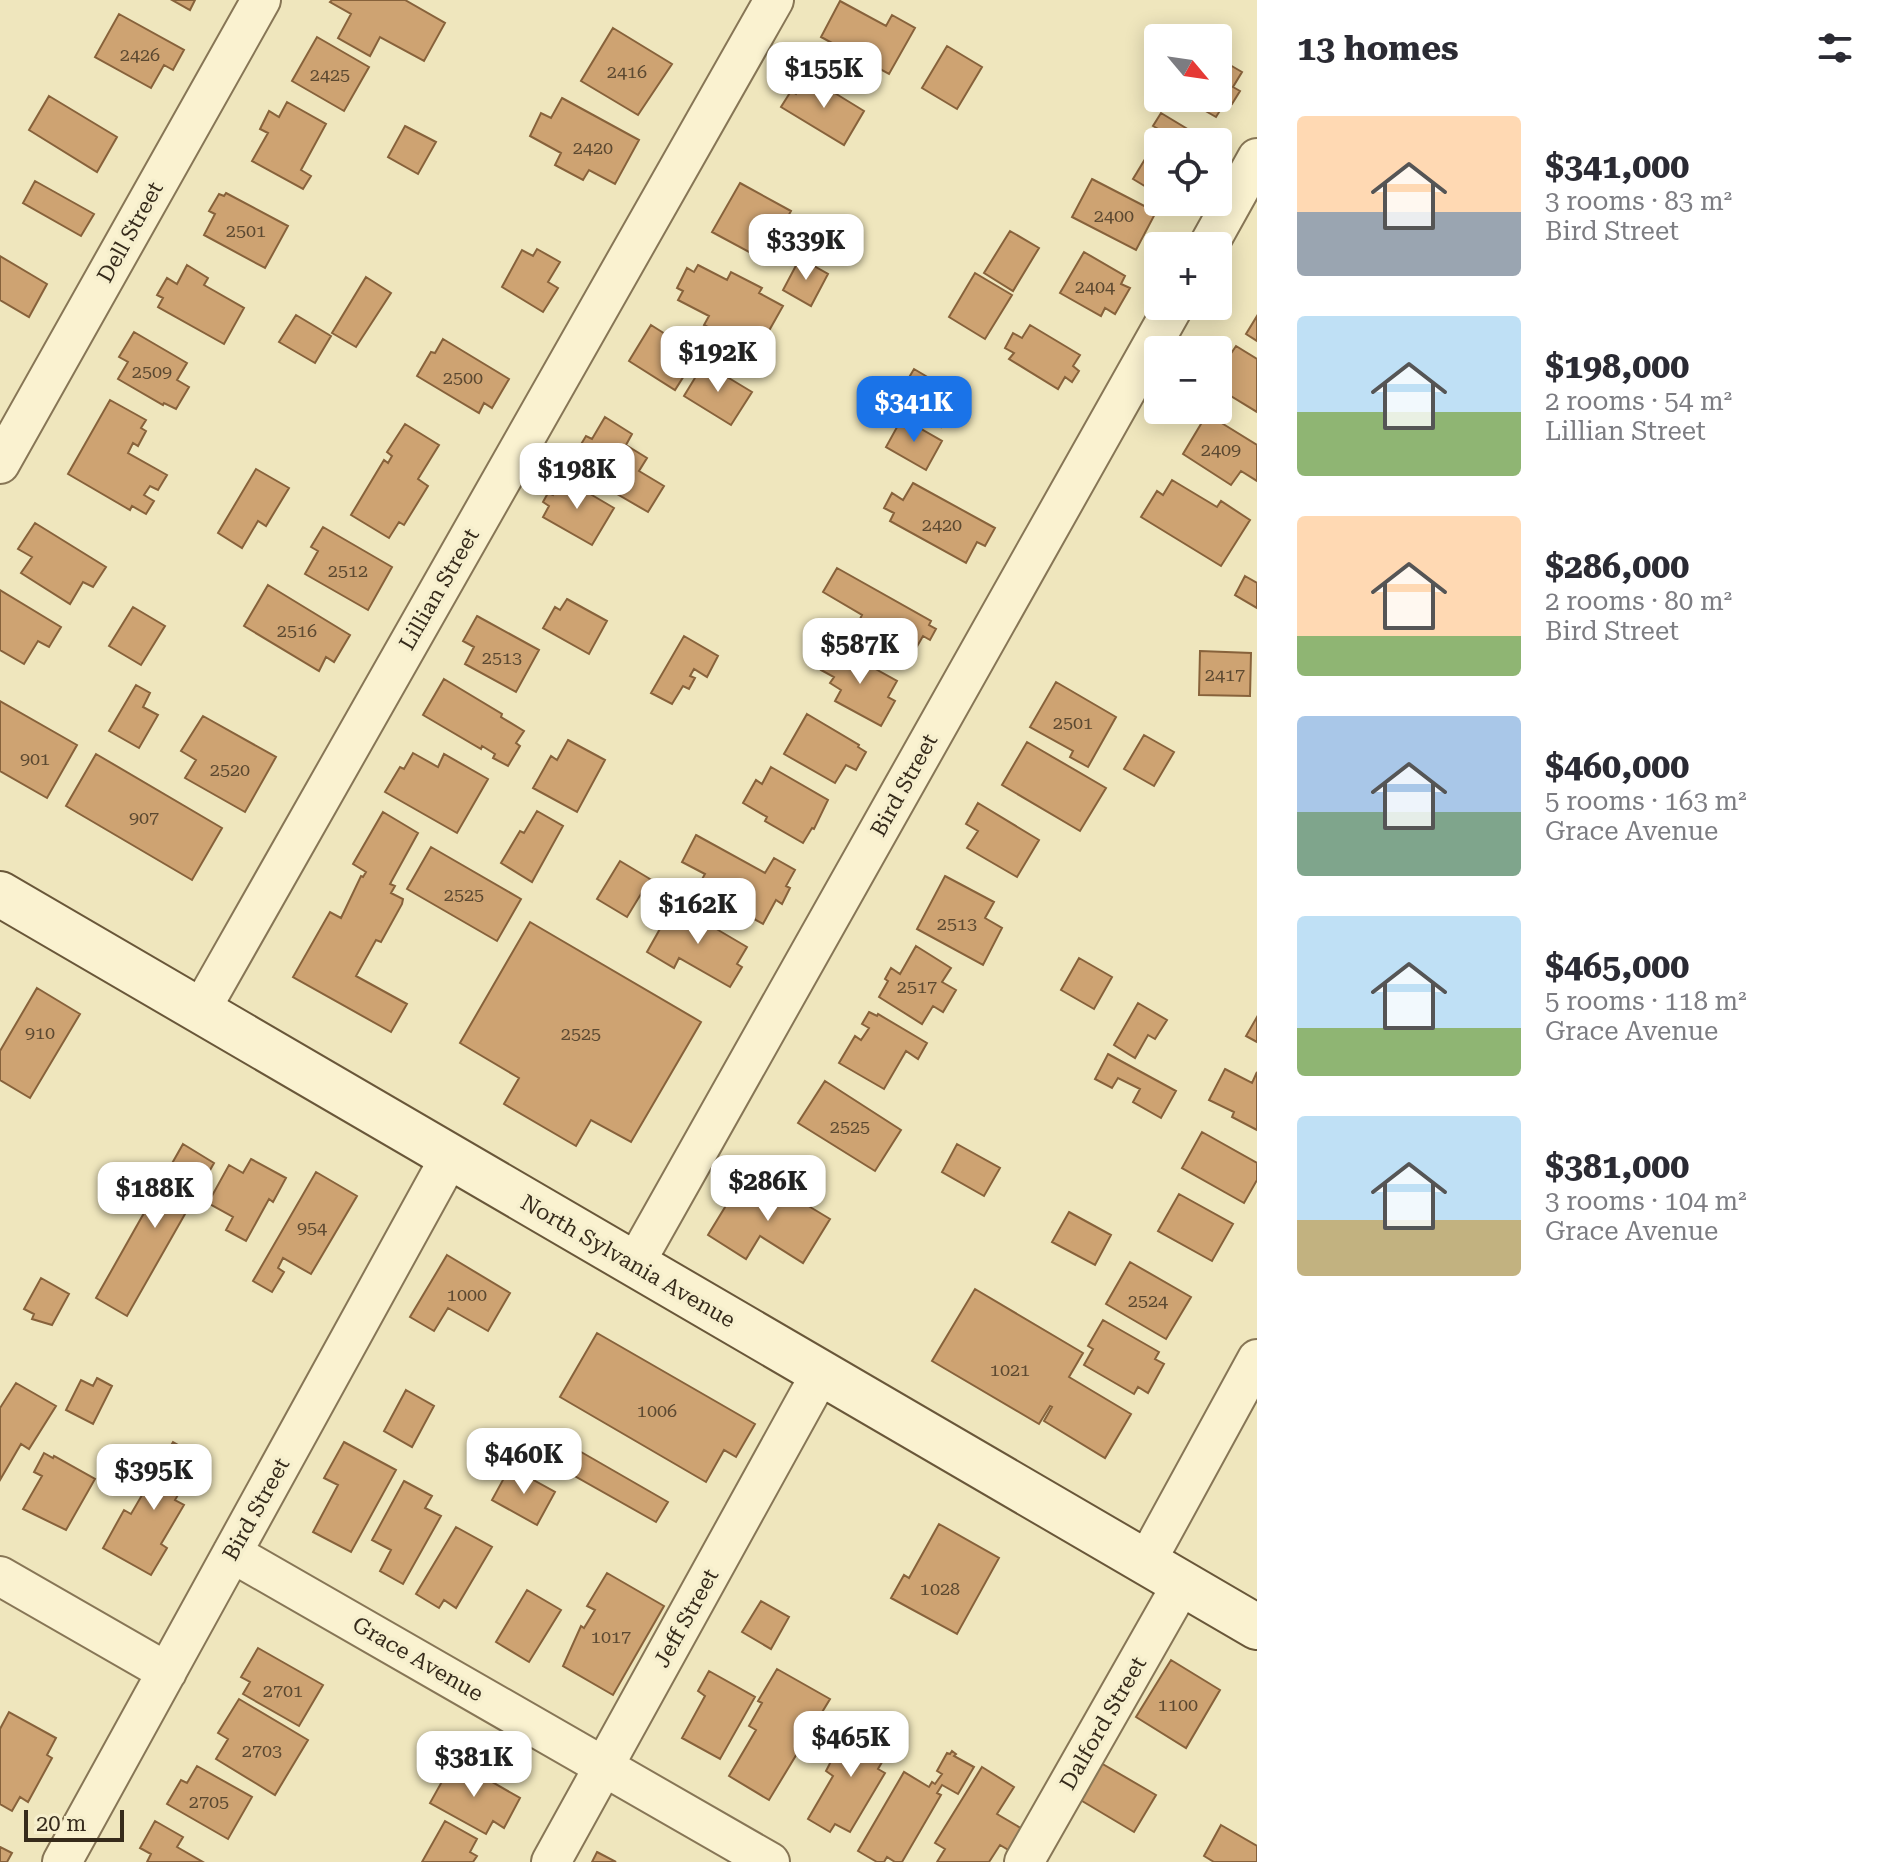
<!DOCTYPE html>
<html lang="en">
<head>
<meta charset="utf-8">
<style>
	body { margin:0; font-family:"Roboto Serif",serif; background:#f7f7f7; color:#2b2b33; height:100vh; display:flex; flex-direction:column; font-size:30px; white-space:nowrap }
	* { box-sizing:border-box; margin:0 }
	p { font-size:26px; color:#7c7c81 }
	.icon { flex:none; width:44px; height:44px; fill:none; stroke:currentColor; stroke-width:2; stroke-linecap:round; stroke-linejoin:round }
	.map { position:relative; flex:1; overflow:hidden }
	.details { display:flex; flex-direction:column; background:#fff; width:640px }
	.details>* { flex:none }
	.needle { width:52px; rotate:119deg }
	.buttons { position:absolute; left:1144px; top:24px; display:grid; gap:16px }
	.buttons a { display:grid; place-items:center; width:88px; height:88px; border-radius:8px; background:#fff; box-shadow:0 4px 20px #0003; font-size:40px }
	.scale { position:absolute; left:24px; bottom:20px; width:100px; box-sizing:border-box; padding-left:8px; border:4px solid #362b1b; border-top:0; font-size:22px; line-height:28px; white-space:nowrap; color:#362b1b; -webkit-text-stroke:6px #f6efcd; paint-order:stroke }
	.price { position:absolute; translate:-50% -68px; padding:0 18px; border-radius:16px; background:#fff; color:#222; font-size:26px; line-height:52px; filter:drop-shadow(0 2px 4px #0008) }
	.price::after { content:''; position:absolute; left:50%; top:48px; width:24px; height:18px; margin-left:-12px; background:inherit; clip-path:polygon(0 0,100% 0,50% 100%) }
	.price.selected { background:#1a73e8; color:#fff }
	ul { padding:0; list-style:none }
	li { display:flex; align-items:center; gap:24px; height:200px; padding:0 40px }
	li span { display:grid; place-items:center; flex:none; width:224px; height:160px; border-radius:8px; color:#555 }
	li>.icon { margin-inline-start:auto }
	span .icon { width:96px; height:96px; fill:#fffc; stroke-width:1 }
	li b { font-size:34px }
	h2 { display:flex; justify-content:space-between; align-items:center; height:96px; padding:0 40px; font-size:34px }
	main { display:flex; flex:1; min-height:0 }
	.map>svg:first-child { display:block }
	.building { fill:#cea372; stroke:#87623b; stroke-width:2 }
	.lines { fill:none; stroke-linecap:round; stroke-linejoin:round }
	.street-casing { stroke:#877656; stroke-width:42 }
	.secondary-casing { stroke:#695739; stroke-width:48 }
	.street { stroke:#faf2d0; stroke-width:38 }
	.secondary { stroke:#faf2d0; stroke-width:44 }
	.labels { text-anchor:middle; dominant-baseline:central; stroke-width:7; stroke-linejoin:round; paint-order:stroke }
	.number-label { font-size:18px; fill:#5c4931 }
	.street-label { font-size:22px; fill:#362b1b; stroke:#f6efcd }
</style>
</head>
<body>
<main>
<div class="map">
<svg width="1257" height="1862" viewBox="0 0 1257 1862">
	<rect width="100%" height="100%" fill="#efe6bd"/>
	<path class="building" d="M172,0H195L190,10Z
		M332,0H405L445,23L424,61L380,37L370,56L338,38L351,14L330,2Z
		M840,1L886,26L892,15L915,28L889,74L821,37Z
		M119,14L184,50L173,70L164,65L151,88L95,57Z
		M613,28L672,64L638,115L581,81Z
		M317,37L369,67L344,111L292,81Z
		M947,46L982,67L957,109L922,88Z
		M1218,58L1242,72L1233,87L1240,91L1232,104L1226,101L1216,117L1183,98H1218Z
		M807,76L864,111L844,145L781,107L791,91L796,94Z
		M49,96L117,137L97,172L29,130Z
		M562,98L639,140L615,184L589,170L583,180L555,165L561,153L530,136L541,113L551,118Z
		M287,102L326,124L301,170L311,176L303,189L252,161L268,133L260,129L269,111L279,117Z
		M1161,113L1204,139L1203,142H1158V194L1133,179L1162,131L1153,126Z
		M405,126L436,142L418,174L388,157Z
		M1092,179L1156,212L1136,250L1072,217Z
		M35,181L94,214L81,236L23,203Z
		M740,183L791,211L764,260L712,232Z
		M226,193L288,226L265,268L204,235L215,214L209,211L219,194L224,196Z
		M1010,231L1039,248L1013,291L984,273Z
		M537,249L560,262L548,282L558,288L543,312L502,287L522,250L533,256Z
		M1084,252L1125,276L1121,284L1130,288L1115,314L1105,308L1101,316L1060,293Z
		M0,256L47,284L29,317L0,300Z
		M800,258L828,274L811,306L783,290Z
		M187,265L208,278L204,285L244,308L224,344L158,307L163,298L157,295L167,278L177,284Z
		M698,265L727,280L731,272L762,288L759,293L783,306L757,352L704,325L709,316L678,300L683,291L677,288L687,268L694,272Z
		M975,273L1012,295L985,339L949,317Z
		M366,277L391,293L356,347L332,333Z
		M296,315L331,336L315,363L279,342Z
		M1257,316V341L1246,334Z
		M651,325L684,346L673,363L687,371L675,390L629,361Z
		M1030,325L1080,355L1073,366L1079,371L1072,382L1065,377L1058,389L1009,359L1014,353L1005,348L1013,333L1022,338Z
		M134,332L187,363L177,380L189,387L176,409L164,403L163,405L118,379L128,362L119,357Z
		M443,339L509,379L492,408L484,403L479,413L417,376L431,352L435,353Z
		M1236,346L1257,359V412L1221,390L1230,376L1220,370Z
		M704,363L752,392L731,425L684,396Z
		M914,369L958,395L941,427L914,411L923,397L904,386Z
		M110,400L146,420L141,428L146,431L138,446L133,443L128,453L167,475L158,490L150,486L144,495L154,501L146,514L132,506L130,510L68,474Z
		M1207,414L1257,445V481L1241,471L1231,485L1183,454Z
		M605,417L632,434L626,445L647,458L639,471L664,486L648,512L574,469L583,455L577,451L586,436L592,439Z
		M902,418L942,441L926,470L886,447Z
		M405,424L439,445L418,479L428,486L404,525L399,522L389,538L351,515L384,460L388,463L392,456L387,452Z
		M256,469L289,488L266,526L258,521L242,548L218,533Z
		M563,478L614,508L592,545L543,517L549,506L543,502L548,493L553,495Z
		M1172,480L1217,507L1221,501L1250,520L1221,566L1141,517L1157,491L1163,495Z
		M913,483L995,528L985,546L977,542L966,563L890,521L894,513L884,508L892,493L903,500Z
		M35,523L106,567L93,587L83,582L70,604L21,573L32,557L18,549Z
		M323,527L392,567L368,610L305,574L318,551L311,547Z
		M837,568L931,621L929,625L936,629L930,640L923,636L912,655L858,623L862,615L823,592Z
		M1245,576L1257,583V608L1235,595Z
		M268,585L350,635L334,662L326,657L319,671L244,626Z
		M0,590L61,627L49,647L38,641L24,664L0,650Z
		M567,599L607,621L589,654L543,628L555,607L560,610Z
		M133,607L165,626L141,665L109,646Z
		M477,616L539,650L516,692L465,664L474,647L463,641Z
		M684,636L718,656L707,677L694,669L690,676L695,678L689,689L683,686L672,704L651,693Z
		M834,646L897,681L888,697L895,701L881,726L835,701L841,690L830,683L834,677L821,670Z
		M1200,651L1251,653L1250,696L1199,695Z
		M444,679L502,714L501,717L524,731L516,743L520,746L508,766L493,758L495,754L482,746L481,749L423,715Z
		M1056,682L1116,717L1088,767L1070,757L1073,751L1030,727Z
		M136,685L150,693L143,707L158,715L139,748L109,731Z
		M0,701L77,745L47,798L0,771Z
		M807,714L859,745L858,747L866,752L856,770L846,765L835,783L784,754Z
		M203,716L276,757L245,812L185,778L196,760L181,751Z
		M1144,735L1174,752L1154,786L1124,769Z
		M568,740L605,760L577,812L533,788L551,756L557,760Z
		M1027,742L1106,788L1080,831L1002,785Z
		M413,753L438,767L444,754L488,779L457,833L385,792L400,767L404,769Z
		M96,754L222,828L192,880L66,806Z
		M771,767L828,800L814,829L812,828L803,843L765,821L767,817L743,803L756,780L762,784Z
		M978,803L1039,840L1017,877L967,848L978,831L966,824Z
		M537,811L563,826L532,882L501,863L520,831L524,833Z
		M383,812L418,833L390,884L395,886L391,893L403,899L402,904L381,942L376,940L356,976L407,1004L391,1032L293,977L330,912L341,918L361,876L363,877L366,872L353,864Z
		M696,835L765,873L774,858L795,870L786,886L790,888L782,904L776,900L763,924L697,888L705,874L682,862Z
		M431,847L521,899L497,941L407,889Z
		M620,861L650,879L627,917L597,899Z
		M945,876L994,902L985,918L1002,928L983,965L917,929Z
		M674,904L747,947L737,964L742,967L730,987L679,958L674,968L647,952Z
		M530,922L701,1022L631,1142L591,1120L576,1146L504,1104L519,1078L460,1043Z
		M916,946L951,968L942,982L956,990L943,1012L933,1006L922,1024L879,997L888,981L885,979L891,968L900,974Z
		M1079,958L1112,977L1094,1009L1061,990Z
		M37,988L80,1014L30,1098L0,1080V1051Z
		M1138,1003L1167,1020L1155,1039L1148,1035L1135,1058L1114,1045Z
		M869,1012L877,1016L878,1014L927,1043L918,1059L906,1051L884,1089L839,1063L855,1036L861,1040L869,1028L862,1024Z
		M1257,1017V1042L1246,1036Z
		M1108,1054L1176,1091L1161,1118L1133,1102L1140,1089L1118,1078L1112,1088L1095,1079Z
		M1225,1069L1252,1083L1257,1072V1130L1232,1117L1234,1112L1209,1100Z
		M825,1081L901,1130L875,1171L798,1123Z
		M1202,1132L1257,1163V1180L1244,1203L1182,1168Z
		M183,1144L214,1163L127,1316L96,1298Z
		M957,1144L1000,1168L984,1196L942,1172Z
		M251,1159L286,1178L273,1202L269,1199L246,1241L226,1230L233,1217L208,1203L229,1165L243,1173Z
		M316,1172L357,1196L311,1274L283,1258L278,1268L284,1272L272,1292L253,1281Z
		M741,1181L774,1202L782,1190L830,1219L803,1263L760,1236L746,1259L708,1235Z
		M1179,1194L1233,1224L1212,1261L1158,1231Z
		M1069,1212L1111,1235L1095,1265L1052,1242Z
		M447,1255L510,1293L488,1331L448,1308L434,1331L410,1317Z
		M1130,1262L1191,1297L1166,1339L1106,1304Z
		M41,1278L69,1294L52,1325L32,1319L34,1314L24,1309Z
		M975,1289L1083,1353L1069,1377L1131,1414L1105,1458L1044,1421L1052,1407L1050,1406L1039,1424L932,1361Z
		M1103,1320L1159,1352L1155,1359L1164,1364L1148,1393L1138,1387L1134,1394L1084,1365L1093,1349L1088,1346Z
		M597,1333L755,1424L736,1457L724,1450L706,1482L560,1397Z
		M97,1378L112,1386L93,1424L66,1410L81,1380L93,1386Z
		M16,1383L56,1406L29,1449L21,1444L0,1480V1408Z
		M406,1390L434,1406L412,1447L384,1431Z
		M562,1441L668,1502L656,1522L550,1462Z
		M173,1442L203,1459L193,1476L190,1474L175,1500L184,1505L161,1544L167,1548L151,1575L103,1548L124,1510L131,1514Z
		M344,1442L396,1470L351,1552L313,1532L338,1485L324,1478Z
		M44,1453L53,1458L54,1456L95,1479L66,1530L23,1509L42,1476L34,1472Z
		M510,1467L555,1492L537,1525L492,1500Z
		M404,1481L432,1496L425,1508L441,1516L403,1584L380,1571L391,1550L372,1540Z
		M939,1524L999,1558L957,1634L891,1598L904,1575L909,1578Z
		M456,1527L492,1547L456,1608L444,1600L439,1608L416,1594Z
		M607,1573L664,1606L613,1695L563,1666L581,1626L584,1628L595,1610L587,1606Z
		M527,1590L561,1610L529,1662L496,1642Z
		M761,1601L789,1617L771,1649L742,1632Z
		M258,1648L323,1685L299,1726L243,1694L250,1682L241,1677Z
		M1171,1660L1220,1690L1186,1748L1136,1717Z
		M777,1669L830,1699L769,1800L729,1776L756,1730L749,1726L762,1703L758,1701Z
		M709,1671L755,1697L720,1759L682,1738L705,1696L698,1691Z
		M239,1699L308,1740L275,1795L216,1759L228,1739L218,1733Z
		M9,1712L56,1738L47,1755L52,1758L28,1802L20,1797L12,1811L0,1804V1729Z
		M852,1721L892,1745L878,1769L885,1773L850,1832L835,1824L830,1832L808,1819L833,1776L826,1771Z
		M952,1751L956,1754L954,1756L974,1767L958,1794L942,1785L937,1793L941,1795L902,1862H895L887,1857L884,1862H877L858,1851L904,1772L929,1787L932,1782L935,1784L942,1774L937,1771L947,1753L950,1754Z
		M1094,1759L1156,1795L1134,1832L1072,1795Z
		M454,1760L520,1798L504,1828L493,1821L486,1834L430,1803Z
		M197,1766L252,1797L228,1839L167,1804L181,1780L187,1783Z
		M982,1767L1014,1787L997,1814L1024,1830L1012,1852L1000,1845L989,1862H937L945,1849L935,1843Z
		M155,1821L183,1837L177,1847L203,1862H147L151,1854L140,1848Z
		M445,1821L477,1839L470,1852L477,1856L473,1862H422Z
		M1221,1825L1257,1846V1862H1214L1204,1856Z
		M0,1847L12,1853L7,1862H0Z
		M597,1852L616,1862H592Z"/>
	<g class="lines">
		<defs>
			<path id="street" d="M1208,246L1257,158
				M0,464L261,0
				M200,1011L774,0
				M634,1265L1174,306
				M232,1553L770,1862
				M1146,1562L1257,1359
				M0,1576L167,1672
				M62,1862L450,1157
				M551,1862L821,1373
				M1024,1862L1182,1584"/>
			<path id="secondary" d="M0,894L1257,1627"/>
		</defs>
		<use href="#street" class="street-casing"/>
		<use href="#secondary" class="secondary-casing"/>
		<use href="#street" class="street"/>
		<use href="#secondary" class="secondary"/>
	</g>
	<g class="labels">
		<g class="number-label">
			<text x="140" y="54">2426</text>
			<text x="627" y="71">2416</text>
			<text x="330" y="74">2425</text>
			<text x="593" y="147">2420</text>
			<text x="1114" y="215">2400</text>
			<text x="246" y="230">2501</text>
			<text x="1095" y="286">2404</text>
			<text x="152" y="371">2509</text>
			<text x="463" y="377">2500</text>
			<text x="1221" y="449">2409</text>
			<text x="942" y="524">2420</text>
			<text x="348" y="570">2512</text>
			<text x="297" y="630">2516</text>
			<text x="502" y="657">2513</text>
			<text x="1225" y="674">2417</text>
			<text x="1073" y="722">2501</text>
			<text x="35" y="758">901</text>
			<text x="230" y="769">2520</text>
			<text x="144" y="817">907</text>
			<text x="464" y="894">2525</text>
			<text x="957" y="923">2513</text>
			<text x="917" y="986">2517</text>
			<text x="40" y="1032">910</text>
			<text x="581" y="1033">2525</text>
			<text x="850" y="1126">2525</text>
			<text x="312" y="1227">954</text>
			<text x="467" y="1294">1000</text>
			<text x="1148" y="1300">2524</text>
			<text x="1010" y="1369">1021</text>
			<text x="657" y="1410">1006</text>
			<text x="940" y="1588">1028</text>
			<text x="611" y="1636">1017</text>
			<text x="283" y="1690">2701</text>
			<text x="1178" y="1704">1100</text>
			<text x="262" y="1750">2703</text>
			<text x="209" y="1801">2705</text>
		</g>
		<g class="street-label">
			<text transform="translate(130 232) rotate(-61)">Dell Street</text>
			<text transform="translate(439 589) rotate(-60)">Lillian Street</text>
			<text transform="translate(904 785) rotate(-61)">Bird Street</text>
			<text transform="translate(628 1261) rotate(30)">North Sylvania Avenue</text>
			<text transform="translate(256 1509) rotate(-61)">Bird Street</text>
			<text transform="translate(686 1618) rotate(-61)">Jeff Street</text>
			<text transform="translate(418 1659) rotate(30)">Grace Avenue</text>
			<text transform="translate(1103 1723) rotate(-60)">Dalford Street</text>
		</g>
	</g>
</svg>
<div class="buttons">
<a><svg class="needle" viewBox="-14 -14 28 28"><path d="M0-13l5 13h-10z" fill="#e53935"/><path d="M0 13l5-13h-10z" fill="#7c7c81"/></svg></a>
<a><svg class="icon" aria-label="locate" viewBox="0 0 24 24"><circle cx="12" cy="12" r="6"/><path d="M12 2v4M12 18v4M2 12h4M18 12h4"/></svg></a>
<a>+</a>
<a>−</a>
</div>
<div class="scale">20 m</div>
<b class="price" style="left:824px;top:110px">$155K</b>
<b class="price" style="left:806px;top:282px">$339K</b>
<b class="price" style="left:718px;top:394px">$192K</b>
<b class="price selected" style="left:914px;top:444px">$341K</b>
<b class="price" style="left:577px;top:511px">$198K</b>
<b class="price" style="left:860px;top:686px">$587K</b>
<b class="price" style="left:698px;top:946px">$162K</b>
<b class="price" style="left:768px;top:1223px">$286K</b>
<b class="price" style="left:155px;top:1230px">$188K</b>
<b class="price" style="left:524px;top:1496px">$460K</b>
<b class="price" style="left:154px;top:1512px">$395K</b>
<b class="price" style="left:851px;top:1779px">$465K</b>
<b class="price" style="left:474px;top:1799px">$381K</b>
</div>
<section class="details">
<h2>13 homes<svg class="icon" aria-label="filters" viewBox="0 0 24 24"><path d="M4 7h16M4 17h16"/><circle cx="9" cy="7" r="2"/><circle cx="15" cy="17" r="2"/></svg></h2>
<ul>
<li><span style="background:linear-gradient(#ffd9b3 60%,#9aa5b1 0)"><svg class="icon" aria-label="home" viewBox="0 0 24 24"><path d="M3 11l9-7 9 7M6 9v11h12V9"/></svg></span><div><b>$341,000</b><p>3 rooms · 83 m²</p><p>Bird Street</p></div></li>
<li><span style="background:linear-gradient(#bfe0f5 60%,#8fb573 0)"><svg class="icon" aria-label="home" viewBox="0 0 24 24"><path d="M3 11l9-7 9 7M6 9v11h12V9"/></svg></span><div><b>$198,000</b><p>2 rooms · 54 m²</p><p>Lillian Street</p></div></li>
<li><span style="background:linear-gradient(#ffd9b3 75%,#8fb573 0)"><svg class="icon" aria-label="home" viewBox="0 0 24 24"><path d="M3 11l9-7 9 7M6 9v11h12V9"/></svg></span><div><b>$286,000</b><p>2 rooms · 80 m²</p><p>Bird Street</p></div></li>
<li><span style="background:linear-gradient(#a9c7e8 60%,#7fa58c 0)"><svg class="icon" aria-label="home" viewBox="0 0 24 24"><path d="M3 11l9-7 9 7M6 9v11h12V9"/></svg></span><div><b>$460,000</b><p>5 rooms · 163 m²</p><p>Grace Avenue</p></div></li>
<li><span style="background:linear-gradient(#bfe0f5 70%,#8fb573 0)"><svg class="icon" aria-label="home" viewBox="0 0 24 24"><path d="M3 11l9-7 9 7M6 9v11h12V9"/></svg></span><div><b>$465,000</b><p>5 rooms · 118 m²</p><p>Grace Avenue</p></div></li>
<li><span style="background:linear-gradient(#bfe0f5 65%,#c2b280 0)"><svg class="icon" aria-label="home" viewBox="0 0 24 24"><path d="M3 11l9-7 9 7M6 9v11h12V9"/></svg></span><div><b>$381,000</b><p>3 rooms · 104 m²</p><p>Grace Avenue</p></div></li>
</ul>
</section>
</main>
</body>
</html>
